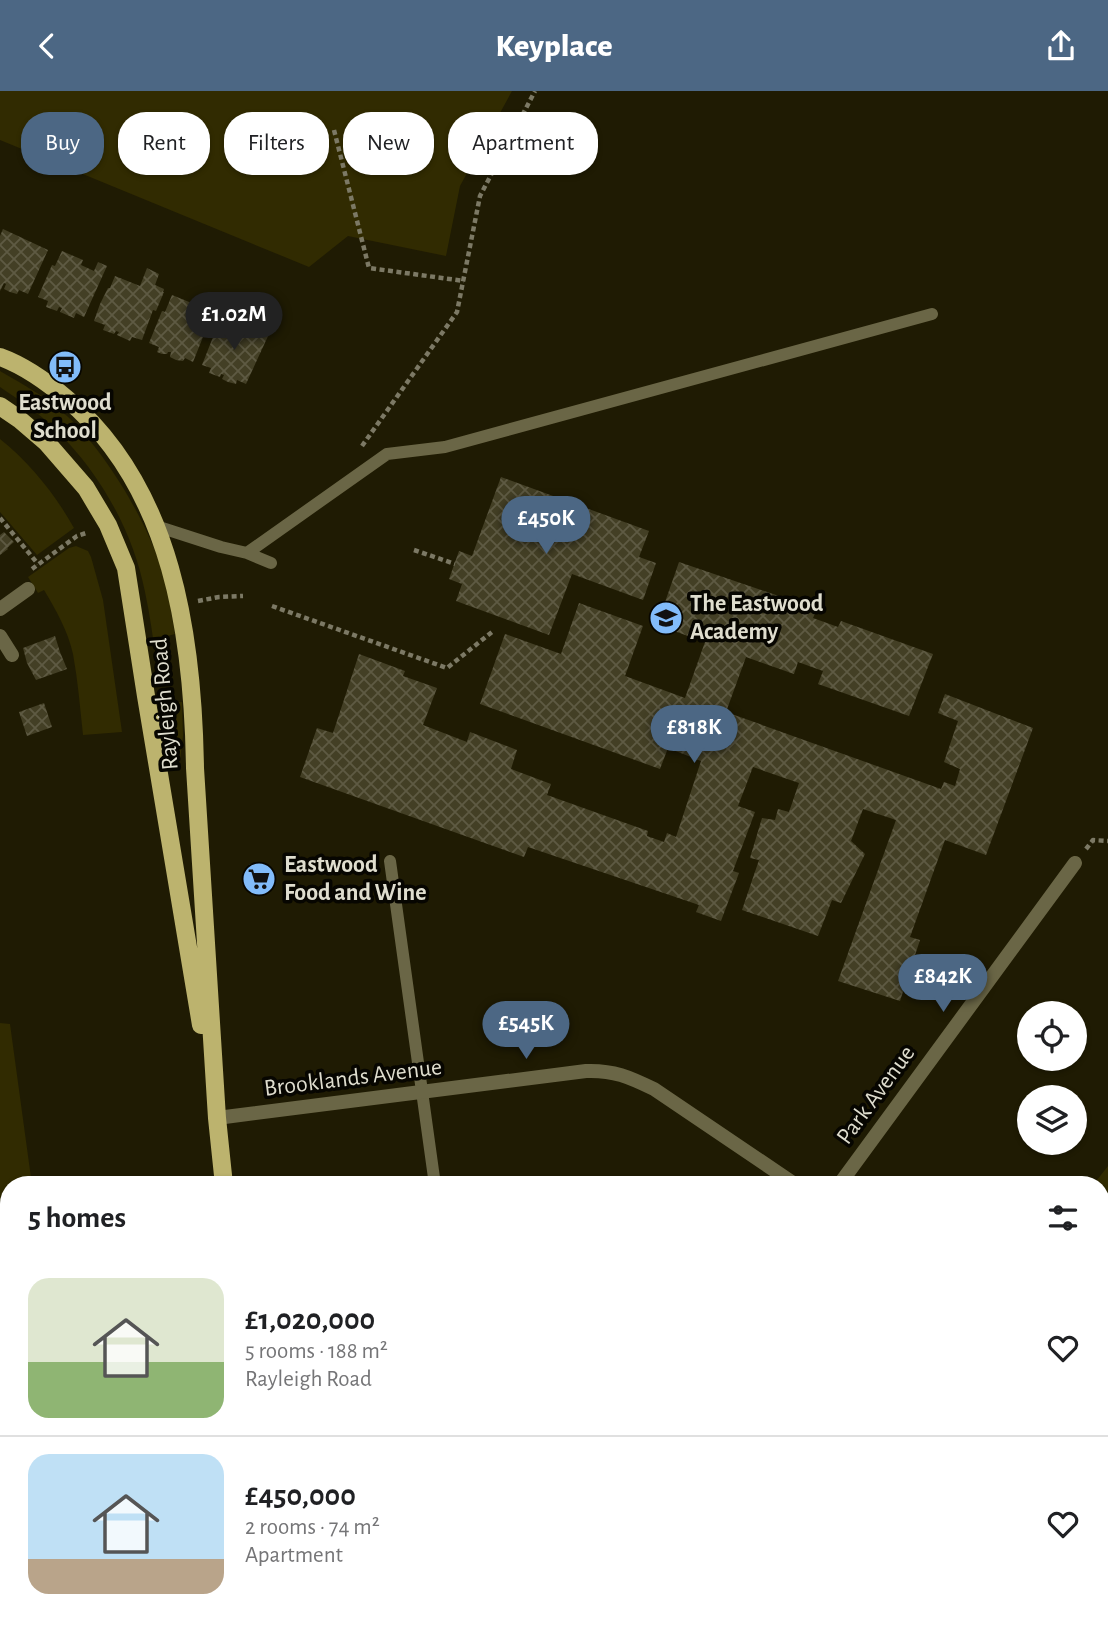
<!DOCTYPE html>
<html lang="en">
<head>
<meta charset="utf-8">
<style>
	body { margin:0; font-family:"Alegreya Sans",sans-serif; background:#f6f6f6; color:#202124; height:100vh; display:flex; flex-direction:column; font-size:26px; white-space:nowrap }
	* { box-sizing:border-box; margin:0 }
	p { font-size:23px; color:#757577 }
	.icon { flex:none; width:38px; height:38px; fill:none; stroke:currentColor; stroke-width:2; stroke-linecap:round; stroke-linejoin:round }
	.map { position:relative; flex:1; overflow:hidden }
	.sheet { position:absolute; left:0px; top:1085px; width:1110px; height:450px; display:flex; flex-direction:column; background:#fff; border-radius:28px 28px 0 0; box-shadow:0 2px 5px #0004 }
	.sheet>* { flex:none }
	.hud { position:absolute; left:21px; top:21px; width:700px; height:63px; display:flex; gap:14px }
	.fabs { position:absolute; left:1017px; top:910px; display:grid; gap:14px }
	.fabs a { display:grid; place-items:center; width:70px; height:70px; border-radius:50%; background:#fff; box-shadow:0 2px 5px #0004; font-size:35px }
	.price { position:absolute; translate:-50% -60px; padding:0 16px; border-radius:24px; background:#4c6784; color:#fff; font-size:23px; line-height:46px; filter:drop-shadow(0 2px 4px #0008) }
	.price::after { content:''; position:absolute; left:50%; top:42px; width:21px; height:16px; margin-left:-10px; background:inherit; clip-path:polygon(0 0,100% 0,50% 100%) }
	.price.active { background:#222; color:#fff }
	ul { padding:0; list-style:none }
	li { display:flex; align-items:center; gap:21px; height:175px; padding:0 28px }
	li+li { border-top:2px solid #e0e0e0 }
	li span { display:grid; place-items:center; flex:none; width:196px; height:140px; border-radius:21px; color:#555 }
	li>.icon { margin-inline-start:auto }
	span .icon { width:84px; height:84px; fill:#fffc; stroke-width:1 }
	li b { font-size:30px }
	h2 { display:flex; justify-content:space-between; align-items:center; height:84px; padding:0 28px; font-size:30px }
	.pill { padding:0 24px; border-radius:28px; background:#fff; box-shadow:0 2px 5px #0004; font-size:24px; line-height:63px }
	.pill.active { background:#4c6784; color:#fff }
	header { display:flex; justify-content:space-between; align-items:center; height:91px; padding:0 28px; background:#4c6784; color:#fff; font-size:32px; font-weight:800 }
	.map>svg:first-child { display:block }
	.green { fill:#312b01 }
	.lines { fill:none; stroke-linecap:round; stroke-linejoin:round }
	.stream { stroke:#544a01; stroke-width:9 }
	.building { fill:url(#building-cross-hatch) }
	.path { stroke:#7c7965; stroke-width:4.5; stroke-dasharray:5 3.5; stroke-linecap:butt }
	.lane { stroke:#6a6646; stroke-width:12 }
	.street { stroke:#6a6646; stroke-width:14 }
	.primary { stroke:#bcb36e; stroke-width:18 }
	.labels { text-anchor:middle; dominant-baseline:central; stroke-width:7; stroke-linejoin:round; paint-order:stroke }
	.poi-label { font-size:24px; font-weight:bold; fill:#dfddce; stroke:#070601; text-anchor:start }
	.street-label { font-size:24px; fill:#dfddce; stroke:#070601 }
</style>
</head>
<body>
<header><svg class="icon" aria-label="back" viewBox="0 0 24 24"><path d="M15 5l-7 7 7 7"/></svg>Keyplace<svg class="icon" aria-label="share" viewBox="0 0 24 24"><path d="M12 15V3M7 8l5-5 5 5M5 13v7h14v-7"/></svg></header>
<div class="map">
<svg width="1108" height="1534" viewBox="0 0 1108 1534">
	<defs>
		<pattern id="building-cross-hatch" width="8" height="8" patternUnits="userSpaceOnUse" patternTransform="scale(1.75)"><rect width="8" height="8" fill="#433f25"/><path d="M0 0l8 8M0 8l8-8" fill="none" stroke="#5e5a43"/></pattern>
	</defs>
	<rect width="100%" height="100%" fill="#1f1b03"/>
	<path class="green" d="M0,0H512L460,95L446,165L348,145L309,176L0,49Z
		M0,280C24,294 47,306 67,325C108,363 154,441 167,496C170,511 172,528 175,543L164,546L156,570C153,547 150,524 145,501C133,440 100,382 55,338C39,322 19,309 0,296Z
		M0,348C30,372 55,403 74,437L37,464L0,421Z
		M76,455L88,460L91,466L103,509L122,641L83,644C80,617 78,590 73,563C68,540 56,519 44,499L38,502L28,486L69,457Z
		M182,611L183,645L179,677L171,678L163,612Z
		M0,932L10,933L32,1094H9V1408L0,1409Z
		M1108,1075V1504L1101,1497V1094H1093Z"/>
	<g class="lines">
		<path class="stream" d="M0,1393L9,1392
			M1066,1526L1079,1534"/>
	</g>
	<path class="building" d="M3,138L48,159L28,203L19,199L17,203L10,201L4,198L6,193L4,192L0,200V145Z
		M62,160L83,169L81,174L94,180L98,171L107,175L84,226L76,222L74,227L60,221L62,217L59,216L57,220L46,216L48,210L38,206L52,174L55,175Z
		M147,177L159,183L155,194L164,198L163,201H164L156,220L153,219L142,249L132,246L130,250L117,244L119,241L116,240L114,243L103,239L105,234L94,230L100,213L108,197H110L115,185L140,195Z
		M172,204L194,213L192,218L211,226L193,271L185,267L183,270L176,269L170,266L171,261H168L167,263H162L157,261L159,256L149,252L162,220L165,221Z
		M225,223L240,229L236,237L244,240L253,244L256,238L269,243L246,293L237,289L236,293L228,291L222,288L224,284L221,283L220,286L209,282L211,277L202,274L215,241L218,242Z
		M501,386L649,440L639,466L656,472L643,509L572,483L549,544L456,510L462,493L449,488L459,460L472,465Z
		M4,441L14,451L7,457L8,458L0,464V444Z
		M679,471L817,518L813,527L838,536L841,530L933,563L909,625L818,593L823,580L798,571L794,583L746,566L726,621L941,698L944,691L955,695L960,678L944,671L958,630L938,622L945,603L1033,637L986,764L945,749L910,846L920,849L900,910L838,890L896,729L863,718L851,750L865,763L841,812L832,809L818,845L742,819L759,769L750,767L762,727L775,729L778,718L789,721L799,692L753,676L738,715L755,721L733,780L739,782L721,830L696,821L699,814L528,756L524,766L300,686L317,637L333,642L359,563L405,580L403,585L437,597L423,634L467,651L470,641L517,659L511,678L551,693L547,704L648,740L647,745L664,751L667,742L676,746L701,670L668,657L660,678L480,613L505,543L561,563L579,512L643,535L625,585L685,607L705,551L657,534Z
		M55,545L60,561L67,578L36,589L27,572L23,557Z
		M44,612L52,636L27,645L19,621Z"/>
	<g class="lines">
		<path class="path" d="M334,39L369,177L464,190
			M362,355L457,221L480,105L535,0
			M0,427L38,473
			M414,459L455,473
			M32,478L77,445L86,442
			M198,510L219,506L243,505
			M272,515L447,577L492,541
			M1086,758L1093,749L1108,750
			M1101,1350L1108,1359"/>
		<path class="lane" d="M156,435L221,456L247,462L387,363L445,356L932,223
			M247,462L271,472
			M390,770L435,1094"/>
		<path class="street" d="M0,518L28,498
			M0,545L12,564
			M217,1027L586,980C614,979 629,986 654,998L796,1094
			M839,1094L1075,772"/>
		<path class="primary" d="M0,266C25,275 47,291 67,308C173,398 193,546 195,677L217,1027L224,1094
			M0,315L19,328L47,352L86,397L108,434L126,477L146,605L201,934
			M244,1534V1526"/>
	</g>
	<defs>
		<symbol id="bus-disc" viewBox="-11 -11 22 22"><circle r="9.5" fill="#82bcfa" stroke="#070601"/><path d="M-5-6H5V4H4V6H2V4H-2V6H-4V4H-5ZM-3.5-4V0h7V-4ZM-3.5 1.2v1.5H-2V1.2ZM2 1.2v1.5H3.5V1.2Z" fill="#111"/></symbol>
		<symbol id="school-disc" viewBox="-11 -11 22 22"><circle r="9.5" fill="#82bcfa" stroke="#070601"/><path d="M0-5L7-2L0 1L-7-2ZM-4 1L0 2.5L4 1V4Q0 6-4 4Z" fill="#111"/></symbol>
		<symbol id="supermarket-disc" viewBox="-11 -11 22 22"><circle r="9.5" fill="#82bcfa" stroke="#070601"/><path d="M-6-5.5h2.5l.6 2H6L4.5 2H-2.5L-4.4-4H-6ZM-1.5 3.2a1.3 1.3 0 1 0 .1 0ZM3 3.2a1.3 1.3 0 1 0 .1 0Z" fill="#111"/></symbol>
	</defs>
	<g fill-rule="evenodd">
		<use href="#bus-disc" x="46" y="257" width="38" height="38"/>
		<use href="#school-disc" x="647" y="508" width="38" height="38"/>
		<use href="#supermarket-disc" x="240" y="769" width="38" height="38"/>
	</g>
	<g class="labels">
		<g class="poi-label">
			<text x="65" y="312" text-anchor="middle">Eastwood<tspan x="65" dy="28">School</tspan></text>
			<text x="690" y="513">The Eastwood<tspan x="690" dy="28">Academy</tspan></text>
			<text x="284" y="774">Eastwood<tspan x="284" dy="28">Food and Wine</tspan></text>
		</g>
		<g class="street-label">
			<text transform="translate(165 613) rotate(-95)">Rayleigh Road</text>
			<text transform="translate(353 987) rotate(-7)">Brooklands Avenue</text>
			<text transform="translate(876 1004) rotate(-54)">Park Avenue</text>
		</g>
	</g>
</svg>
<div class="fabs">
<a><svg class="icon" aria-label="locate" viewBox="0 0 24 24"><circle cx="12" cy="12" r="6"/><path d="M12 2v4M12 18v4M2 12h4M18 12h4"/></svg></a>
<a><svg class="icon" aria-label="layers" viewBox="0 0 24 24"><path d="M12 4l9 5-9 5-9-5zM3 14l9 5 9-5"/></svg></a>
</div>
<b class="price active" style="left:234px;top:261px">£1.02M</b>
<b class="price" style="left:546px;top:465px">£450K</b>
<b class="price" style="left:694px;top:674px">£818K</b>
<b class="price" style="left:943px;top:923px">£842K</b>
<b class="price" style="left:526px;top:970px">£545K</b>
<div class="hud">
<a class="pill active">Buy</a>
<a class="pill">Rent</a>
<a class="pill">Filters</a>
<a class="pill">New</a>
<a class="pill">Apartment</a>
</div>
<section class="sheet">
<h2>5 homes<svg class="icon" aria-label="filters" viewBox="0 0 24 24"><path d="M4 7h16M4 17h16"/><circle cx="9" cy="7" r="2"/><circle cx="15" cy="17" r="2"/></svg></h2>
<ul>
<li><span style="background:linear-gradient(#dfe7d0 60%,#8fb573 0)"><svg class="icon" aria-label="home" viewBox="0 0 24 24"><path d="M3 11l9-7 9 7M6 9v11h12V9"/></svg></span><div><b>£1,020,000</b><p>5 rooms · 188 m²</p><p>Rayleigh Road</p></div><svg class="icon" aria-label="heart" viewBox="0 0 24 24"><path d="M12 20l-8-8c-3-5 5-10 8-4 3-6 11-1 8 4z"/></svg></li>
<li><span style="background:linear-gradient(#bfe0f5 75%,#b9a48a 0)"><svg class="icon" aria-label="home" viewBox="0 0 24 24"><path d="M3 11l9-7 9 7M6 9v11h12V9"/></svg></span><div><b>£450,000</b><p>2 rooms · 74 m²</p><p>Apartment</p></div><svg class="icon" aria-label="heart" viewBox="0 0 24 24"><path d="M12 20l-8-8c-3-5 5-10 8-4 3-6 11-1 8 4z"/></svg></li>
</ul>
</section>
</div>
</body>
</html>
